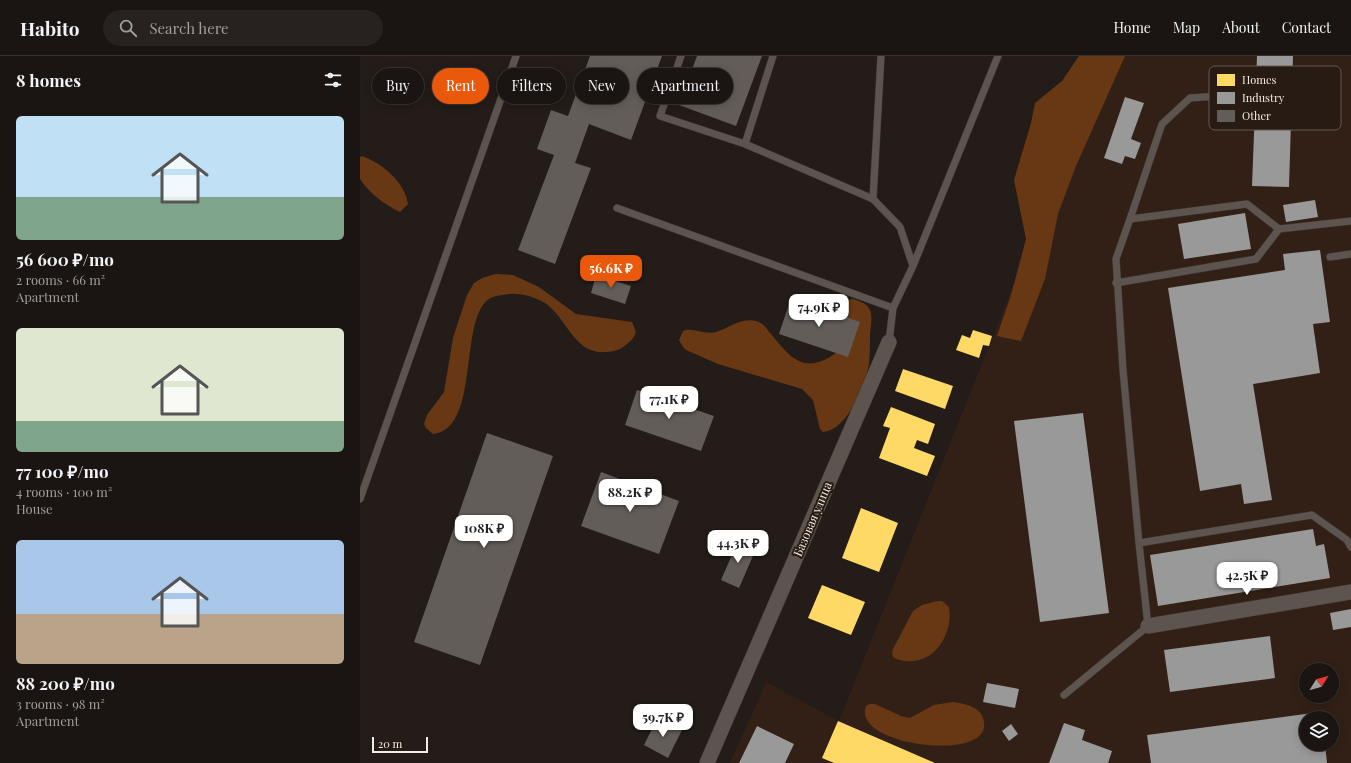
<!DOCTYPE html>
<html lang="en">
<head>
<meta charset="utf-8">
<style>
	body { margin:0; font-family:"Playfair Display",serif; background:#272220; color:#f1f3f6; height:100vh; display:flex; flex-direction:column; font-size:15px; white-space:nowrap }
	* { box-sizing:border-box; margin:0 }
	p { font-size:13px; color:#9f9f9f }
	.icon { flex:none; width:22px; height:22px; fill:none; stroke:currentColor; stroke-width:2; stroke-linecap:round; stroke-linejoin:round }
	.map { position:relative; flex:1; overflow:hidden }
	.side { display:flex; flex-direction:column; background:#1a1512; width:360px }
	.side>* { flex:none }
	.top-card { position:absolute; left:12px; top:12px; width:380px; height:36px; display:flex; gap:8px }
	.needle { width:26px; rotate:53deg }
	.buttons { position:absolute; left:939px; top:607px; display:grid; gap:8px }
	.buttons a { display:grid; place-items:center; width:40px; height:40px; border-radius:50%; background:#1a1512; box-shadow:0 2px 10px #0003,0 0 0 1px #383432; font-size:20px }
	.scale { position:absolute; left:12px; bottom:10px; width:56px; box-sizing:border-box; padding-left:4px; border:2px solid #f5ebe5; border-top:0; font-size:11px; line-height:14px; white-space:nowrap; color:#f5ebe5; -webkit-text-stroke:3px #281b13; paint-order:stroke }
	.price { position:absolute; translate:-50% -34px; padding:0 9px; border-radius:8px; background:#fff; color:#222; font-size:13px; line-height:26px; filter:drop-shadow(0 1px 2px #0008) }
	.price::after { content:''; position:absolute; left:50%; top:24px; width:12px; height:9px; margin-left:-6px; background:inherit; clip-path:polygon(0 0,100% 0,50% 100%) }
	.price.current { background:#ea580c; color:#fff }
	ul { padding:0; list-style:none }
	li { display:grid; align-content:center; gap:8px; height:212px; padding:0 16px }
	li span { display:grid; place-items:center; height:124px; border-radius:6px; color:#555 }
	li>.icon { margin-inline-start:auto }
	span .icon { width:72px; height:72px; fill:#fffc; stroke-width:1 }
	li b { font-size:17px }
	h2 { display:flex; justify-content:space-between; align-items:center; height:48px; padding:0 16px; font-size:17px }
	.chip { padding:0 14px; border-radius:18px; background:#1a1512; box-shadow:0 2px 10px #0003,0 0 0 1px #383432; font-size:14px; line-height:36px }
	.chip.current { background:#ea580c; color:#fff }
	header { display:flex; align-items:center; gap:24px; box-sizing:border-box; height:56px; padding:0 20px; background:#1a1512; border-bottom:1px solid #383432 }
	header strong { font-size:19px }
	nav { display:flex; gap:22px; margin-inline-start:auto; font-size:14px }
	.search { width:280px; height:36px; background:#272220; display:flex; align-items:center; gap:10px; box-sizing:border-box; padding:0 14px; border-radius:22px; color:#9f9f9f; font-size:15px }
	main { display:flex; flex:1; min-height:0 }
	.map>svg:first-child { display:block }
	.built { fill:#322016; fill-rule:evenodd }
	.forest { fill:#683814 }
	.homes { fill:#ffd966 }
	.industry { fill:#999 }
	.building { fill:#635d59 }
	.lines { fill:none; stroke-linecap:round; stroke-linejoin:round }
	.service-casing { stroke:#3b3631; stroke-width:8 }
	.minor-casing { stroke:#3b3631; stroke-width:16 }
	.service { stroke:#5d544f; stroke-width:7 }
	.minor { stroke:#5d544f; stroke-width:15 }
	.labels { text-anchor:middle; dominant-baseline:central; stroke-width:4; stroke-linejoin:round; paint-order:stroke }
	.street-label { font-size:12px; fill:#f5ebe5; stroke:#281b13 }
	.key { fill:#281b13; stroke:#665952; stroke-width:1 }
	.key-label { font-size:11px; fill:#f5ebe5 }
</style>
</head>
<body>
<header>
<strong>Habito</strong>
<div class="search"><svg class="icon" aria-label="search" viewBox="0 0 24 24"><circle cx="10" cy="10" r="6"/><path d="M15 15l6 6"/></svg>Search here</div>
<nav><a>Home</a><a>Map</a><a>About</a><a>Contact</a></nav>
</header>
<main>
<section class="side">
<h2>8 homes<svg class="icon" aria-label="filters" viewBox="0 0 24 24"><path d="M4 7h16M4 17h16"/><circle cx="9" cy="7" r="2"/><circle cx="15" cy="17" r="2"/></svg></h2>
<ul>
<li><span style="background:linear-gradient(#bfe0f5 65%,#7fa58c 0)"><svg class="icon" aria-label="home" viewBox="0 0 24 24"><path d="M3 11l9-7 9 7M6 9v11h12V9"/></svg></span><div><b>56 600 ₽/mo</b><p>2 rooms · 66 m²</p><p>Apartment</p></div></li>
<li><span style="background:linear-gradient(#dfe7d0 75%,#7fa58c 0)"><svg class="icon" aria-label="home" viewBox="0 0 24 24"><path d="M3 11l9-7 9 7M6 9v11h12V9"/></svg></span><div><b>77 100 ₽/mo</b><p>4 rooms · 100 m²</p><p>House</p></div></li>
<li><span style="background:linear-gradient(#a9c7e8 60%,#b9a48a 0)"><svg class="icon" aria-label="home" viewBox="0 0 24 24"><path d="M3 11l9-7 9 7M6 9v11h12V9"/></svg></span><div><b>88 200 ₽/mo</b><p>3 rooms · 98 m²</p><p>Apartment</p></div></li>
</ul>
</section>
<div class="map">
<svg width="991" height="707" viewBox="0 0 991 707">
	<rect width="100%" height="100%" fill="#231c18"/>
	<path class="built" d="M745,0H991V707H370L406,626L479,665ZM946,614H972V640H946ZM946,662H972V688H946Z"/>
	<path class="forest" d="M719,0H765L716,110L698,158L685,223L661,285L637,280L651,239L666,183L654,124L671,67L675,47L702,25Z
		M2,100C22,107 45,126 48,148L40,156C25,149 9,137 0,123V101Z
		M136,218L153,219L179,231L216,258L272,266L276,276C273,285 267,288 260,293C255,295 251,296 245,296C215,299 206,261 185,247C175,241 161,237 150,238C143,239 135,239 129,243C98,264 121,373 73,378L66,372L64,368L67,359L84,336L93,282L107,239L114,227L122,222Z
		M493,243C499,245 506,247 509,252C513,259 511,270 510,277C510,287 510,298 509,308C506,328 487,375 463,376L460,373L453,344L442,333L358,308L326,294L323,291L319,284L323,275C332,271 344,279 356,276C370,272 383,260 399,266C404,268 407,273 410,277C425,294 438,316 464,304C493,292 481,272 480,249L483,245Z
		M577,545H582L589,551C594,583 568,616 534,602L532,598L533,593L553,555L562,549Z
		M593,646C606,648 622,651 624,666C631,707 491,690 506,650L510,648H515L541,660L550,662L574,649Z"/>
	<path class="homes" d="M613,274L632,280L629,290L623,289L619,302L596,294L602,279L610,282Z
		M543,313L593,330L585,353L535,335Z
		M531,351L575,368L568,388L557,384L554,392L575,400L567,420L519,402L530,372L523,370Z
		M501,452L538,467L519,516L482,502Z
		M462,529L505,546L491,579L448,562Z
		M478,665L575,707H474L462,702Z"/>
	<path class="industry" d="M897,0H933L929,131L892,130Z
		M765,41L784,47L771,83L781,87L775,103L765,100L762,108L744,102Z
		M955,144L958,161L926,166L923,149Z
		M885,157L891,193L824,203L818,168Z
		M960,194L970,266L953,268L960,317L893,328L912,444L884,448L881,428L840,435L808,232L925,214L923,198Z
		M723,357L749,557L680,566L654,365Z
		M953,473L956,490L964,488L970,522L798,550L790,499Z
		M991,553V571L973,574L970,557Z
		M910,580L915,622L810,636L804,594Z
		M627,627L659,633L655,652L623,646Z
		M960,656L961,662H946V688H965L967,707H791L787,679Z
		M704,667L725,674L722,684L752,695L748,707H689Z
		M651,668L658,678L649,685L642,675Z
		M397,670L434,688L425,707H379Z"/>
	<path class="building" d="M230,0H302L271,84L229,68L215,107L231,112L195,208L158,194L194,99L177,93L191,54L208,60Z
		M337,0H402L376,70L319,49Z
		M236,219L271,230L265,248L231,237Z
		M431,242L500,266L488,301L419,278Z
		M277,334L354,360L341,395L265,369Z
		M127,377L193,400L120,609L54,586Z
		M241,416L319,445L299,498L221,470Z
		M378,485L396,493L379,532L361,524Z
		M298,661L322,674L308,702L284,689Z"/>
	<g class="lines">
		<defs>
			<path id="service" d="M321,0L300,60L385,88L513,143L540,171L553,210L533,252L529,286
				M385,88L413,0
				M513,143L521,0
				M257,152L533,252
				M770,163L802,68L830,42L872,39
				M991,165L919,173L887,148L770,163L756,203L763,314L779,487L952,459L987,484L991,491
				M970,201L991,198
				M553,210L638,0
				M756,227L896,203L919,173
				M0,443L156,0
				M704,639L788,570L779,487"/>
			<path id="minor" d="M788,570L991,536
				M347,707L529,286"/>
		</defs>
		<use href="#service" class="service-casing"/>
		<use href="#minor" class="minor-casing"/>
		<use href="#service" class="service"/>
		<use href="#minor" class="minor"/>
	</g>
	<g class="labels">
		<g class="street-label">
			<text transform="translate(452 463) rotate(-67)">Базовая улица</text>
		</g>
	</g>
	<rect x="849" y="10" width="132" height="64" rx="6" class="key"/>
	<rect x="857" y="18" width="18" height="12" fill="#ffd966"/>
	<rect x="857" y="36" width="18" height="12" fill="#999"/>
	<rect x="857" y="54" width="18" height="12" fill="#635d59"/>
	<g class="key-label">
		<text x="882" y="28">Homes</text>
		<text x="882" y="46">Industry</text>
		<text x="882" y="64">Other</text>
	</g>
</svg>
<div class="buttons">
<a><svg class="needle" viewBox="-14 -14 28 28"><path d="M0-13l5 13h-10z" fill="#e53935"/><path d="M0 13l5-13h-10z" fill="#9f9f9f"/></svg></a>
<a><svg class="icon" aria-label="layers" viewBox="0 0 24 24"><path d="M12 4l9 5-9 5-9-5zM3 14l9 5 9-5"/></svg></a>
</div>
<div class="scale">20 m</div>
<b class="price current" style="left:251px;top:233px">56.6K ₽</b>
<b class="price" style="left:459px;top:272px">74.9K ₽</b>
<b class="price" style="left:309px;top:364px">77.1K ₽</b>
<b class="price" style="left:270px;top:457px">88.2K ₽</b>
<b class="price" style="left:124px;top:493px">108K ₽</b>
<b class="price" style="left:378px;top:508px">44.3K ₽</b>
<b class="price" style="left:887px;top:540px">42.5K ₽</b>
<b class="price" style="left:303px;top:682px">59.7K ₽</b>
<div class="top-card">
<a class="chip">Buy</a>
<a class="chip current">Rent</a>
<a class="chip">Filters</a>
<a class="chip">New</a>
<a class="chip">Apartment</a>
</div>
</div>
</main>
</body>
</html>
